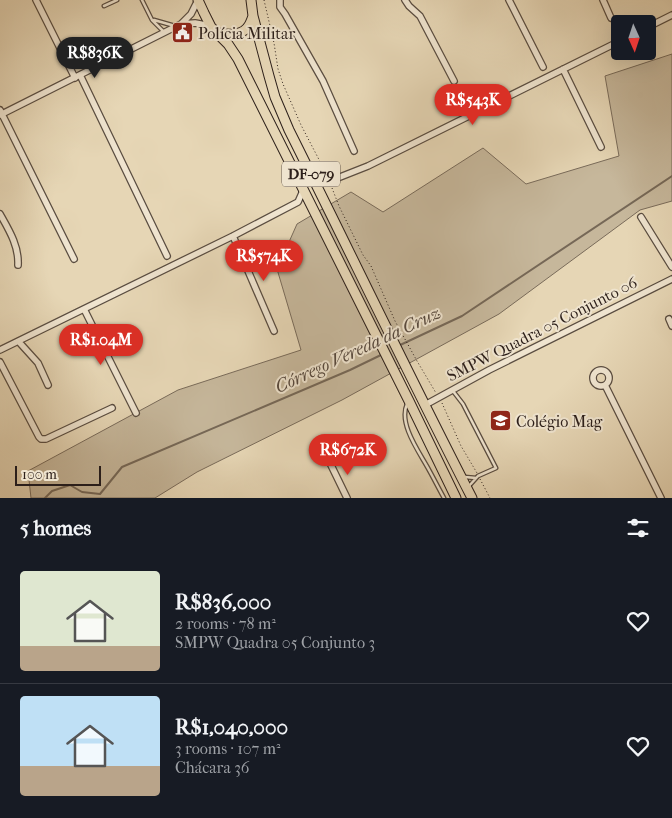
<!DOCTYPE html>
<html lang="en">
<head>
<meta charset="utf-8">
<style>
	body { margin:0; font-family:"IM FELL French Canon",serif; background:#242831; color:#f1f3f6; height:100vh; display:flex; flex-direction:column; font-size:19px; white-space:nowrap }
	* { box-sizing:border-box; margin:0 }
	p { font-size:16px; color:#9ea1a6 }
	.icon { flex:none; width:28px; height:28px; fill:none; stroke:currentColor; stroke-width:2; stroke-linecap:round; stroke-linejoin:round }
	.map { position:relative; height:498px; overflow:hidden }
	.panel { display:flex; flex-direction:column; background:#171b24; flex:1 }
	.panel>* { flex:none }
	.needle { width:32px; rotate:177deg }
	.controls { position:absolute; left:611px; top:15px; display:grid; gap:10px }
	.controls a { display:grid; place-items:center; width:45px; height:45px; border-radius:5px; background:#171b24; box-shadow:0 5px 20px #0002; font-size:25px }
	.scale { position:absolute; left:15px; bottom:12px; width:86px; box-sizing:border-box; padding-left:5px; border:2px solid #2c1f1a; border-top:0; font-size:14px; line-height:18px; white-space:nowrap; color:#2c1f1a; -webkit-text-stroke:4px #efe4cf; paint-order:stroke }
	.price { position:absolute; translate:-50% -42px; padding:0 11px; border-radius:18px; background:#d93025; color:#fff; font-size:16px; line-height:32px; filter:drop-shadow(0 1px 2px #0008) }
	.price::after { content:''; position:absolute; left:50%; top:30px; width:15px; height:11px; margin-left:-8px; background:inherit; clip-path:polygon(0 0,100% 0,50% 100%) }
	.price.current { background:#222; color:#fff }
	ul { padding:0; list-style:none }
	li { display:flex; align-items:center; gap:15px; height:125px; padding:0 20px }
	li+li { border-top:1px solid #363941 }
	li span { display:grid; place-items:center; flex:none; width:140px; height:100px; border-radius:5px; color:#555 }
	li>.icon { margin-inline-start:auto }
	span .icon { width:60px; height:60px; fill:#fffc; stroke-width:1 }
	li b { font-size:21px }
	h2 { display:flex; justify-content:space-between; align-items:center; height:60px; padding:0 20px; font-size:21px }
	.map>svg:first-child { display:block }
	.green { fill:#c6b79b; stroke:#796b5a }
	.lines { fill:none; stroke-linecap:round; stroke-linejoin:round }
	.stream { stroke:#766857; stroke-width:2 }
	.service-casing { stroke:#5a4d41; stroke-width:5 }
	.minor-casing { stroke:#5a4d41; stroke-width:8 }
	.primary-casing { stroke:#2c1f1a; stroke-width:11 }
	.path { stroke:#2c1f1a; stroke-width:1; stroke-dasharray:1 2.5; stroke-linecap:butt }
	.service { stroke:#efe4cf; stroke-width:2.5 }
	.minor { stroke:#efe4cf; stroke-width:5.5 }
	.primary { stroke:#e6d6b5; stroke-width:9 }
	.labels { text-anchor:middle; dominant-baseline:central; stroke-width:4; stroke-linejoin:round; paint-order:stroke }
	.shield { fill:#efe4cf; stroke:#665a50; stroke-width:1 }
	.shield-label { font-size:15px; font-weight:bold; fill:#2c1f1a }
	.poi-label { font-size:16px; fill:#2c1f1a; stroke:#efe4cf; text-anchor:start }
	.street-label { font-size:16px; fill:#2c1f1a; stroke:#efe4cf }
	.water-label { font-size:18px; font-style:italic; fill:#57493e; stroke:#efe4cf }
</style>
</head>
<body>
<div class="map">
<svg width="672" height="498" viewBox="0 0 672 498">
	<rect width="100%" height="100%" fill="#e6d6b5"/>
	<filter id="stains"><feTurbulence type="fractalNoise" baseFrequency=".004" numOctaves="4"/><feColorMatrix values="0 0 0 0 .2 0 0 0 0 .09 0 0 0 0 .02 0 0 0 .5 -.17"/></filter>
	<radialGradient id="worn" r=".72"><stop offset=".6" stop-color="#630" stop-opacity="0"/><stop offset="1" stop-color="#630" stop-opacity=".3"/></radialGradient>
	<path class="green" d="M672,54V201L640,210L499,314L342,400L197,472L155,498H31L28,471L178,390L301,350L277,269L297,224L351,192L383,212L483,148L526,184L619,156L605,76Z"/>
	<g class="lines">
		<path class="stream" d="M398,346L462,316L672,176
			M45,498L52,491L70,485L82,492L100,494L122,467L350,370L383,354"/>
		<defs>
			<path id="service" d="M142,0L152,20L163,31
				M104,6L117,0
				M154,20L175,26
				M453,391L463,404L496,468L478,476L469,486
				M407,404C398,424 420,453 429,470C434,479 439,489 444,498
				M465,477L476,478"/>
			<path id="minor" d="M36,0L75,78
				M280,0V7L285,14L323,81L354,151
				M405,0L409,6L420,16L454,81
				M509,0L543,67
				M603,0L611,18
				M181,24L191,14L198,0
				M648,27L672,15
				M563,69L601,147
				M80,75L167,256
				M0,110L74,259
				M0,115L181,24L195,23L211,26
				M316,184L330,181L368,166L620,41
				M0,214C9,230 19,246 18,265
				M641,217L672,267
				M233,236L274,331
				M84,309L136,413
				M669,319L672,326
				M19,342L38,363L48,385
				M0,350L233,236L298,202L302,193L303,188
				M0,362L39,437L41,439H46L112,408
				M593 378a8 8 0 1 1 16 0a8 8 0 1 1-16 0Z
				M605,385L661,498
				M425,405L489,370L672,279
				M330,463L347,498"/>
			<path id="primary" d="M198,0L204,13L211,27L228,44L238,59L409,401L456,498
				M251,0L253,16L269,76L275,97L289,130C350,252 409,376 472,498
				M218,33C228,35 240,36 247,28C250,25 252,19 253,16"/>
		</defs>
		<use href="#service" class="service-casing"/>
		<use href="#minor" class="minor-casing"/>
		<use href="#primary" class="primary-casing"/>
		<path class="path" d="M264,0L274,43L278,69L283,84L301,125L327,175
			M332,188L339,206L363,255L371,266L395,321L417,361L436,393
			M442,403L461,446L477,473
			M480,479L490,498"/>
		<use href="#service" class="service"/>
		<use href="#minor" class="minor"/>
		<use href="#primary" class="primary"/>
	</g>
	<defs>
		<symbol id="civic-square" viewBox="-11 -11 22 22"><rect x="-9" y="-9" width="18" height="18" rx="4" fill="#8f2418" stroke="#efe4cf"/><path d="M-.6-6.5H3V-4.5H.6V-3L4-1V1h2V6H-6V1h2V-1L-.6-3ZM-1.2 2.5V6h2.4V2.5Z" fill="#fff"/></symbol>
		<symbol id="school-square" viewBox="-11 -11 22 22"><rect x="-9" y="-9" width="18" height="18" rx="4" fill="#8f2418" stroke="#efe4cf"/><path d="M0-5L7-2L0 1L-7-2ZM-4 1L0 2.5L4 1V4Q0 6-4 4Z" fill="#fff"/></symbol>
	</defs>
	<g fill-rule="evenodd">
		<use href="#civic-square" x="170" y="20" width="25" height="25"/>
		<use href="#school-square" x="488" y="408" width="25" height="25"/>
	</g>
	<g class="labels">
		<rect class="shield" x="282" y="161.5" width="58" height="25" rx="4"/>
		<g class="shield-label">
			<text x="311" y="174">DF-079</text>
		</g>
		<g class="poi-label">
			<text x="198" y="33">Polícia Militar</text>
			<text x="516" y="421">Colégio Mag</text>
		</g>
		<g class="street-label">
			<text transform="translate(542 329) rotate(-27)">SMPW Quadra 05 Conjunto 06</text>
		</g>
		<g class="water-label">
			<text transform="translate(358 350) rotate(-25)">Córrego Vereda da Cruz</text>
		</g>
	</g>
	<rect width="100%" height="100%" filter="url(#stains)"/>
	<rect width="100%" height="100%" fill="url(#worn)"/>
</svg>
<div class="controls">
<a><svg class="needle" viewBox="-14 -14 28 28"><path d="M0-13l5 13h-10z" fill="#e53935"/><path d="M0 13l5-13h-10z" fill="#9ea1a6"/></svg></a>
</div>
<div class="scale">100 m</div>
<b class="price current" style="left:95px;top:79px">R$836K</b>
<b class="price" style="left:473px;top:126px">R$543K</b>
<b class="price" style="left:264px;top:282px">R$574K</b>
<b class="price" style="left:101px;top:366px">R$1.04M</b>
<b class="price" style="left:348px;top:476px">R$672K</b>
</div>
<section class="panel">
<h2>5 homes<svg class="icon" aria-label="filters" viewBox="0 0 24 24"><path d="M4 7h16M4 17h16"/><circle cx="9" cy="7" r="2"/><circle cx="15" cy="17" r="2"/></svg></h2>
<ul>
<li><span style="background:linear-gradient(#dfe7d0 75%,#b9a48a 0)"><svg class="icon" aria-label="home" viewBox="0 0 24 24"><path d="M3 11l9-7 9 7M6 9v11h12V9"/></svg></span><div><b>R$836,000</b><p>2 rooms · 78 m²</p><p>SMPW Quadra 05 Conjunto 3</p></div><svg class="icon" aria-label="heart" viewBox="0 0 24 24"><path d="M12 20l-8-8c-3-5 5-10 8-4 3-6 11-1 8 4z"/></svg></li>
<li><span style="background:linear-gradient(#bfe0f5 70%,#b9a48a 0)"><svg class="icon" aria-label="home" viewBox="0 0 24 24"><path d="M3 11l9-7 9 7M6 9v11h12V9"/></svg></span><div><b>R$1,040,000</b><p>3 rooms · 107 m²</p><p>Chácara 36</p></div><svg class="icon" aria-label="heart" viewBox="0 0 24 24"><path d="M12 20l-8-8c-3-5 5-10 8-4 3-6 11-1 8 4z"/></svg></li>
</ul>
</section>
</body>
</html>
